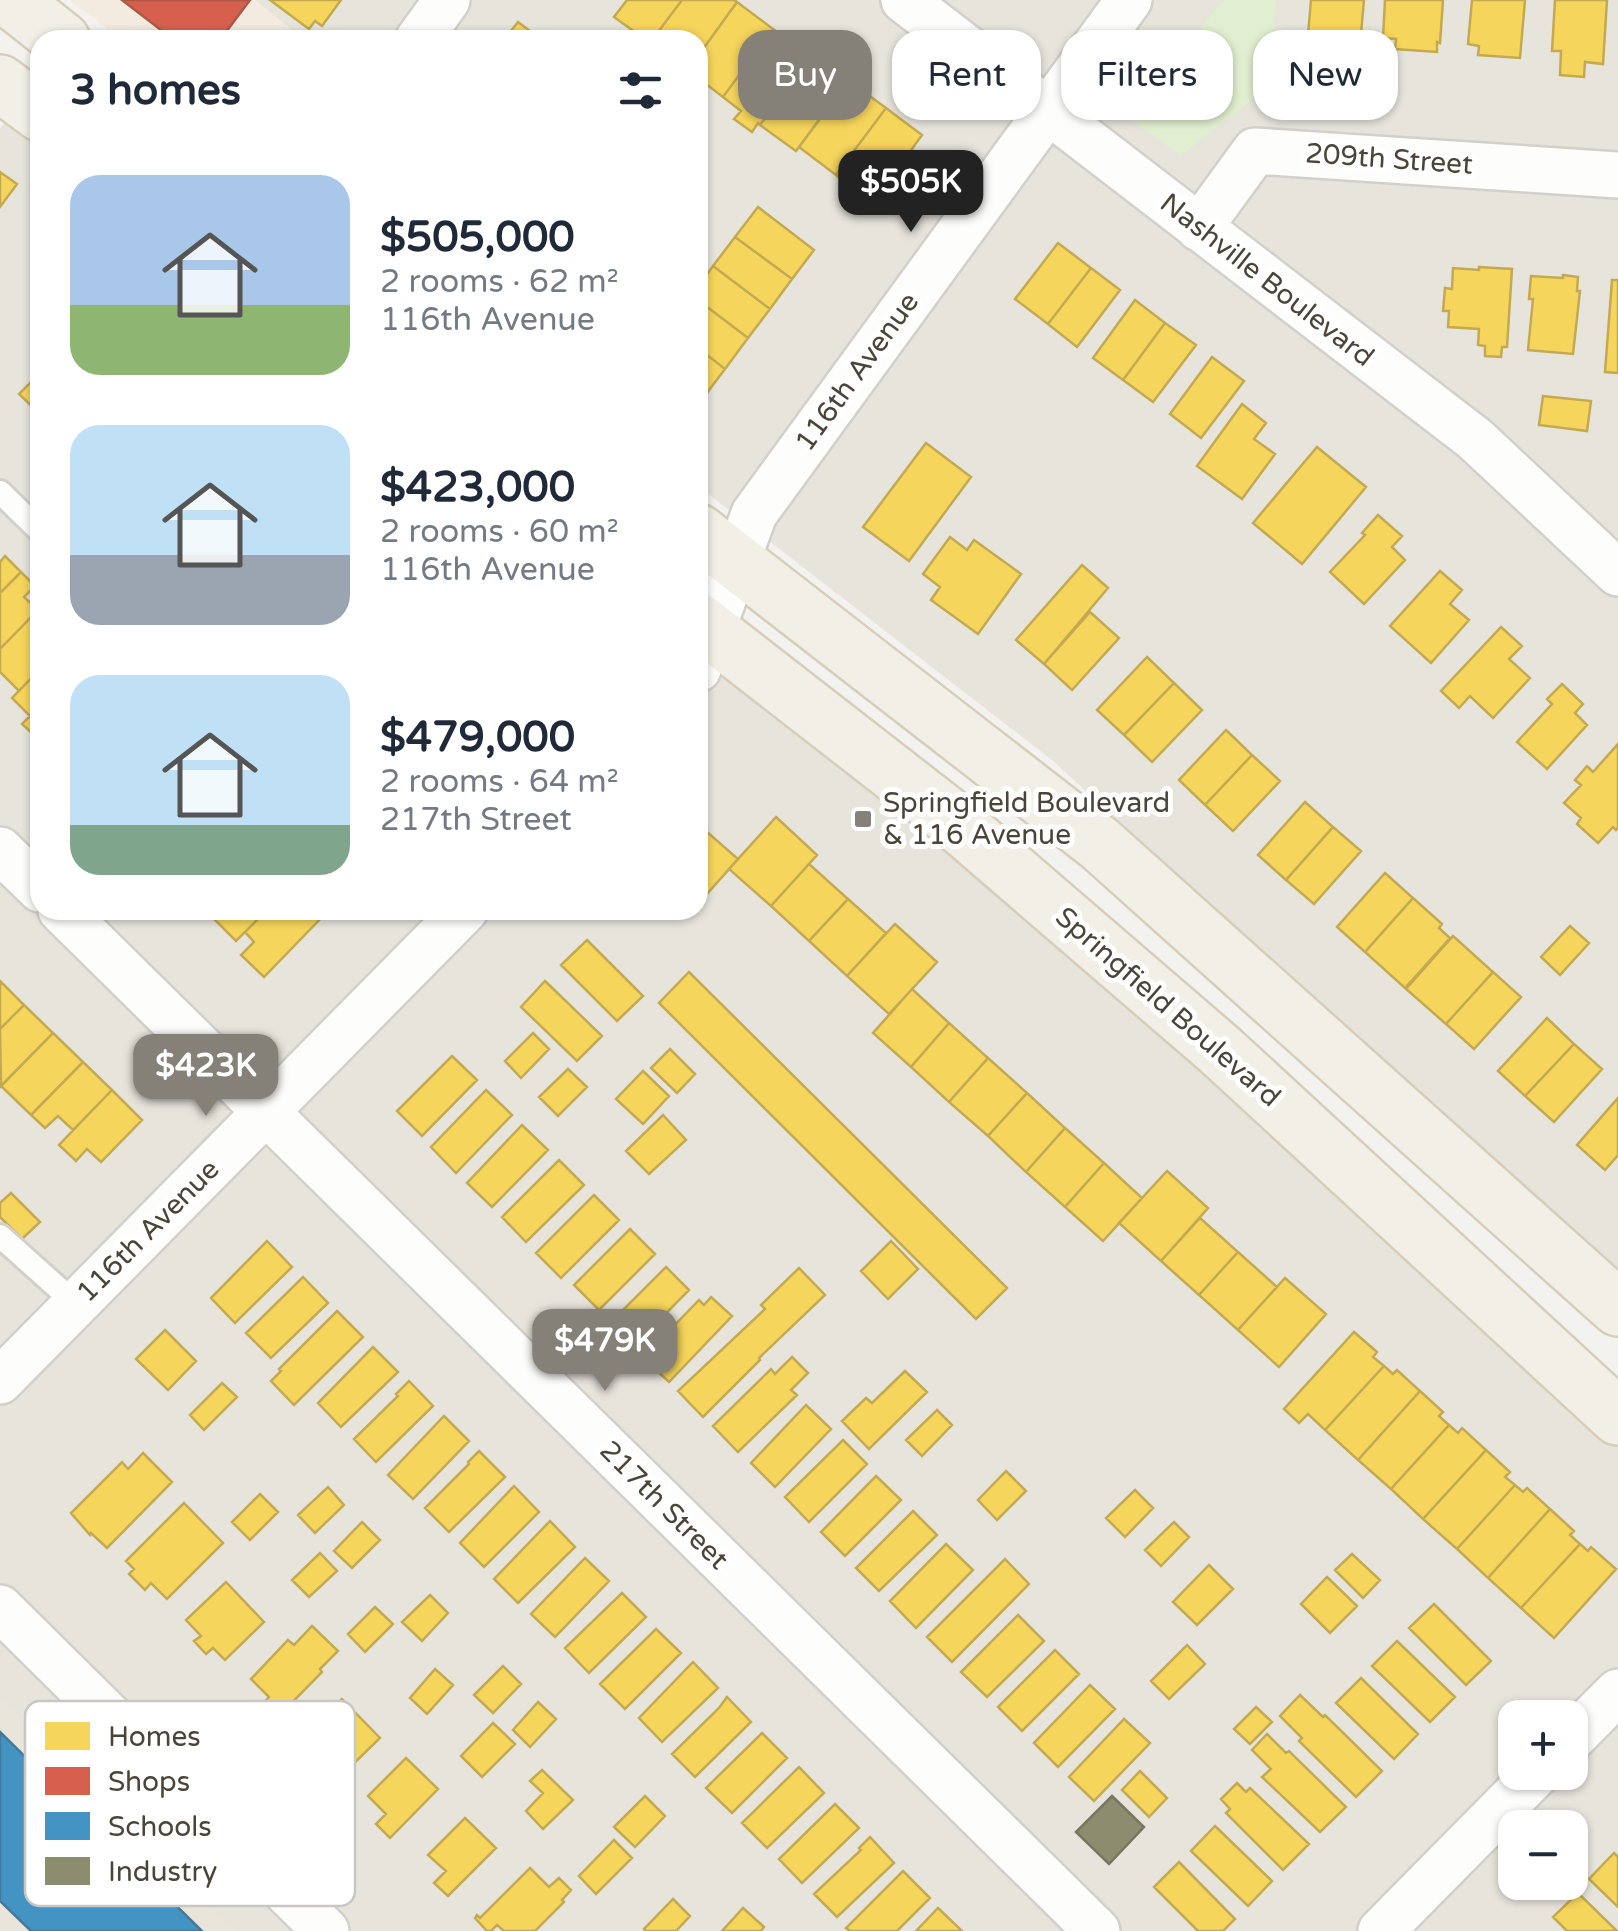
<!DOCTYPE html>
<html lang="en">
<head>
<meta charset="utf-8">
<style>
	body { margin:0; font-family:"Varela Round",sans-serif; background:#f2f2f3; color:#1f2937; height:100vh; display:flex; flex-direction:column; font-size:38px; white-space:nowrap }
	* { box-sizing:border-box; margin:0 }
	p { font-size:32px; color:#747a83 }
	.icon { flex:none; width:55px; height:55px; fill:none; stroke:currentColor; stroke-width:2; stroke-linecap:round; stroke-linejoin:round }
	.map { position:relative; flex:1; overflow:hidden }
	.panel { position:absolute; left:30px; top:30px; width:678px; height:890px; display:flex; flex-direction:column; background:#fff; border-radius:30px; box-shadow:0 2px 8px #0004 }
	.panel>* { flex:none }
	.hud { position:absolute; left:738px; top:30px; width:730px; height:90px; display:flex; gap:20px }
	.tools { position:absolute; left:1498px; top:1700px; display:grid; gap:20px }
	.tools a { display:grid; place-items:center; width:90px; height:90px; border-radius:20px; background:#fff; box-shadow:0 2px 8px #0004; font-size:50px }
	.price { position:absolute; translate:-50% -85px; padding:0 22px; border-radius:20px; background:#868178; color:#fff; font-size:32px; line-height:65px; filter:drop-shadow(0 2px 5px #0008) }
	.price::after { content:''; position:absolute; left:50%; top:60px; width:30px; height:22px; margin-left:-15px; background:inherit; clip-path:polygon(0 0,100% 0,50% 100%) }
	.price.selected { background:#222; color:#fff }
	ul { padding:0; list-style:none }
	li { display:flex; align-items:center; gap:30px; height:250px; padding:0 40px }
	li span { display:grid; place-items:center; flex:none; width:280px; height:200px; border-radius:30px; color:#555 }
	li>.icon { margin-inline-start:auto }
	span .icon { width:120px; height:120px; fill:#fffc; stroke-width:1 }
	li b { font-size:42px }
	h2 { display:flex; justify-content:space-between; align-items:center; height:120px; padding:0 40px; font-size:42px }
	.tag { padding:0 35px; border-radius:30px; background:#fff; box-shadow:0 2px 8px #0004; font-size:35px; line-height:90px }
	.tag.selected { background:#868178; color:#fff }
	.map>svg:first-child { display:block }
	.residential { fill:#e7e4dc; fill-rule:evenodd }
	.commercial { fill:#f3ebdf }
	.education { fill:#eae5da }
	.green { fill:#e1eecf }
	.homes { fill:#f6d55c; stroke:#c3aa52; stroke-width:2.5 }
	.shops { fill:#d6604d; stroke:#ac5847; stroke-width:2.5 }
	.schools { fill:#4393c3; stroke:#457b9a; stroke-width:2.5 }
	.industry { fill:#8c8c6e; stroke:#78765e; stroke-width:2.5 }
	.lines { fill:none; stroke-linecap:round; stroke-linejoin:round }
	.service-casing { stroke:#d2d0cb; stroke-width:28 }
	.minor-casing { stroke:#d2d0cb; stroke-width:50 }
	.primary-casing { stroke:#d6cebb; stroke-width:60 }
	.service { stroke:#fdfdfc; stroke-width:22 }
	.minor { stroke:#fdfdfc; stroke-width:45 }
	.primary { stroke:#f2efe6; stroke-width:55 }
	.poi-dot { fill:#868178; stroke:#fff; stroke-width:4 }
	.labels { text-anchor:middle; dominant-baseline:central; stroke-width:10; stroke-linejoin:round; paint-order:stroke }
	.street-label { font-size:28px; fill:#4b4439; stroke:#fff }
	.poi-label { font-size:28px; fill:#4b4439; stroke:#fff; text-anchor:start }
	.key { fill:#fff; stroke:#c9c7c4; stroke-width:2.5 }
	.key-label { font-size:28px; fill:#4b4439 }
</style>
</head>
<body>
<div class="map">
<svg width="1618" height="1931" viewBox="0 0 1618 1931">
	<rect width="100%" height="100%" fill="#f4f2ee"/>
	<path class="residential" d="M255,0H1618V1279L1052,760L698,486V40H304Z
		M15,110L40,130V910H698V645L974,862L1618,1438V1931H0V128ZM1515,1718H1570V1772H1515ZM1515,1828H1570V1882H1515Z"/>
	<path class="commercial" d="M70,0H255L304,40H122Z"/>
	<path class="education" d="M0,1696L235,1931H0Z"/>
	<path class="green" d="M1226,0H1276L1268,88L1181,155L1128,119L1219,5Z"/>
	<path class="homes" d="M270,0H341L322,26L315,21L309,29Z
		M627,0H682L652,40H646L614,17Z
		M682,0H734L737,2L698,56V40H652Z
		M1311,0H1364L1360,45L1319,41L1320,36L1308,35Z
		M1385,0H1443L1440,43L1437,42V52L1395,49L1396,39L1383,38Z
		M1472,0H1525L1520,58L1478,55L1479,46L1468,44Z
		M1555,0H1607L1603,64L1585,62L1584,77L1560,75L1561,51H1552Z
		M737,2L773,29L723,97L698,78V56Z
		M518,22L542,40H504Z
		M773,29L811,56L760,125L758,123L752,132L734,119L741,111L723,97Z
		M811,56L847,83L796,151L760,125Z
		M848,80L886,108L836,175L799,147Z
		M886,108L922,135L873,203L836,175Z
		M0,172L17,184L0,207Z
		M758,207L814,250L792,279L735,237Z
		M735,237L792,279L770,309L713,266Z
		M1058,243L1091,268L1048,324L1015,299Z
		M713,266L770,309L748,338L698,300V287Z
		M1479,267L1512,269L1507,347H1502L1501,357L1485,356V346L1478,345L1479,329L1448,327L1449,311H1443L1445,288L1452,289L1453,268L1479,270Z
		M1091,268L1120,290L1077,347L1048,324Z
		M1563,275L1578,277L1577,291H1580L1573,354L1528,350L1533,299H1529L1531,276L1563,278Z
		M1612,280H1618V373L1605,372Z
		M698,300L748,338L725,369L698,348Z
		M1135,300L1165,323L1123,380L1093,358Z
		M1165,323L1196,345L1153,402L1123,380Z
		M698,348L725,369L703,398L698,395Z
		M1212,357L1244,381L1201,438L1170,414Z
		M40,373V414L19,394Z
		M1543,396L1591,401L1587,431L1539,425Z
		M1242,404L1266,423L1254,439L1275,454L1242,499L1197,466Z
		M926,443L971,477L909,561L863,527Z
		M1317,447L1366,487L1302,564L1253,523Z
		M1378,515L1402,536L1392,547L1405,560L1364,604L1330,572L1365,535L1362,533Z
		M950,537L967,550L974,540L1021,574L978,634L931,600L940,587L923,574Z
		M5,556L21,572L0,593V562Z
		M1082,565L1108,588L1044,664L1016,640Z
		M1440,571L1462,590L1450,604L1469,620L1431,663L1390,626Z
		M21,572L35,586L24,597L38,610L0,649V593Z
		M38,610L40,669L19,691L0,672V649Z
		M1090,612L1119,638L1072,690L1044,664Z
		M1501,627L1522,646L1509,659L1530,678L1493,718L1470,696L1459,708L1441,691Z
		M1147,657L1174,683L1124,735L1097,710Z
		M40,669V728L33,734L22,724L30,716L12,698Z
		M1174,683L1202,710L1152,762L1124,735Z
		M1562,684L1583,704L1575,713L1587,725L1547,769L1517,742L1552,704L1547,699Z
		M1226,730L1252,755L1205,805L1179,780Z
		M1618,744V828L1616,830L1613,827L1598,843L1577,824L1581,818L1564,803L1581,785L1575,780L1587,766L1593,772Z
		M1252,755L1280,781L1233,831L1205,805Z
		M1305,802L1333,827L1286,880L1258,855Z
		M776,817L817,855L771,906L729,869Z
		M698,824L738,859L698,904Z
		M1333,827L1361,851L1314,904L1286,880Z
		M809,864L848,899L809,941L771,906Z
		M1385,873L1413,898L1365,952L1337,927Z
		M1413,898L1442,924L1439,928L1450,938L1405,988L1365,952Z
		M848,899L886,933L847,976L809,941Z
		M208,910H267L236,941L207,912Z
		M267,910H321L325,914L264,977L241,955L254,942L245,932Z
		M895,924L937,962L889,1014L847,976Z
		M1570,926L1589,943L1560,975L1541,957Z
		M1453,936L1493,972L1446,1024L1406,989Z
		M587,940L643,996L617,1021L561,965Z
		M689,972L1007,1288L976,1319L659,1003Z
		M1493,972L1521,997L1474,1049L1446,1024Z
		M0,981L24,1005L0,1029Z
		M545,981L602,1036L577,1061L521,1007Z
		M912,989L949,1023L911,1067L873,1033Z
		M24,1005L53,1033L1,1086L0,1029Z
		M1547,1018L1574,1044L1525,1096L1498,1071Z
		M949,1023L988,1058L949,1102L911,1067Z
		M53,1033L83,1062L31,1115L1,1086Z
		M533,1033L549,1049L521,1078L505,1061Z
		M1574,1044L1602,1069L1554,1122L1525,1096Z
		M670,1049L695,1074L677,1093L651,1068Z
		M452,1056L477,1080L422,1136L397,1111Z
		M988,1058L1027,1093L988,1136L949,1102Z
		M83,1062L112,1090L73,1130L58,1116L45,1128L31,1115Z
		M568,1069L587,1087L558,1116L539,1097Z
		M643,1071L669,1096L643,1124L616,1099Z
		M112,1090L142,1120L101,1162L87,1149L76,1161L59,1145Z
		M486,1090L512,1115L456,1173L431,1147Z
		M1027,1093L1065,1128L1026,1172L988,1136Z
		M1618,1098V1155L1605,1170L1577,1145Z
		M663,1115L686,1140L649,1174L626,1151Z
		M522,1125L548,1150L492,1207L467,1183Z
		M1065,1128L1104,1163L1065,1207L1026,1172Z
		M559,1160L584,1185L526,1242L502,1217Z
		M1104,1163L1142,1198L1103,1241L1065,1207Z
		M1167,1171L1208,1208L1161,1261L1119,1223Z
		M11,1193L40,1222L22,1239L0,1217V1203Z
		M594,1195L619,1220L561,1278L536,1253Z
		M1200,1218L1238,1252L1199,1295L1161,1261Z
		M630,1229L655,1254L599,1310L574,1285Z
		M267,1241L292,1267L235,1323L211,1298Z
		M891,1241L918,1269L888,1299L861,1271Z
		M1238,1252L1277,1287L1238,1330L1199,1295Z
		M666,1267L689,1290L634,1346L610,1323Z
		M799,1268L825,1295L759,1358L760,1360L703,1417L678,1391L765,1309L761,1305Z
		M303,1277L328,1303L271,1358L246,1333Z
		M1285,1278L1326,1314L1279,1367L1238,1330Z
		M711,1297L732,1316L669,1382L643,1358L699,1300L704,1305Z
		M337,1311L363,1337L294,1405L271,1381L281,1371L279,1369Z
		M165,1330L196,1361L168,1390L136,1359Z
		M1354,1332L1377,1352L1373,1357L1384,1366L1325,1430L1308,1414L1299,1423L1284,1409Z
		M373,1347L398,1372L341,1427L318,1403Z
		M792,1357L808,1373L791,1390L797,1395L738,1452L713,1426L771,1369L775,1374Z
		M1384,1366L1393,1374L1397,1370L1420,1391L1358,1460L1325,1430Z
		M905,1371L927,1392L869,1449L842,1421L866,1398L872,1403Z
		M409,1381L433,1406L376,1462L354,1439L398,1396L396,1394Z
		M222,1383L237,1397L204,1430L190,1415Z
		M1420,1391L1443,1412L1439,1416L1449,1425L1391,1489L1358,1460Z
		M806,1405L831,1429L775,1487L751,1463Z
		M937,1410L952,1425L922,1456L906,1440Z
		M444,1416L469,1441L413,1499L388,1475Z
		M1449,1425L1458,1433L1462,1428L1486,1450L1423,1519L1391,1489Z
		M843,1440L867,1464L809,1522L785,1497Z
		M1486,1450L1510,1472L1505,1477L1515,1485L1457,1549L1423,1519Z
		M479,1451L505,1477L449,1532L425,1508L469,1464L468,1462Z
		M143,1453L172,1482L107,1548L91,1533L90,1535L71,1513L122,1462L128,1469Z
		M1006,1471L1026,1491L997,1520L978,1500Z
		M876,1476L901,1500L845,1556L821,1532Z
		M1515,1485L1523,1492L1527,1488L1550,1509L1488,1578L1457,1549Z
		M514,1486L539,1512L484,1567L460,1543Z
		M328,1487L344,1505L315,1533L298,1515Z
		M1135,1490L1153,1508L1125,1537L1106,1518Z
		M260,1494L278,1512L250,1540L232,1522Z
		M184,1503L223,1543L167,1599L151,1583L145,1590L129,1574L134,1569L126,1561Z
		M1550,1509L1574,1531L1570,1535L1580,1544L1521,1608L1488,1578Z
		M913,1511L937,1535L879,1591L856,1568Z
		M550,1521L575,1547L518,1603L494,1579Z
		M362,1522L380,1540L352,1568L334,1551Z
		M1174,1522L1189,1537L1161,1566L1145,1550Z
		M946,1544L973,1570L916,1628L890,1601Z
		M1580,1544L1588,1551L1591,1547L1616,1569L1554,1638L1521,1608Z
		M320,1553L337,1571L309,1597L292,1580Z
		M1352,1554L1380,1580L1363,1598L1335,1570Z
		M585,1558L609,1581L555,1637L531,1614Z
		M1005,1559L1029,1584L952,1662L927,1637Z
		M1209,1565L1233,1589L1197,1625L1173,1602Z
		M1327,1577L1357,1606L1330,1633L1301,1604Z
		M226,1582L264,1622L225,1660L213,1648L206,1654L194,1641L201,1636L186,1620Z
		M622,1593L646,1617L589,1673L565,1648Z
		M430,1595L448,1613L422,1641L402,1622Z
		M1434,1604L1491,1661L1466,1685L1409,1628Z
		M375,1607L393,1624L365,1652L348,1634Z
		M1018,1615L1044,1641L987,1697L961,1672Z
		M312,1626L338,1651L320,1669L322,1672L272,1723L258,1709L269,1697L251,1679L288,1640L294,1645Z
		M656,1629L681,1653L625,1709L600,1684Z
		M1397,1641L1455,1697L1430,1722L1372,1666Z
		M1187,1645L1205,1664L1169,1699L1151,1681Z
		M1055,1650L1079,1674L1022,1731L998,1707Z
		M693,1662L718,1688L662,1742L639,1718Z
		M503,1666L521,1684L493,1713L474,1695Z
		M435,1669L453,1685L427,1714L410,1698Z
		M1361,1678L1418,1734L1394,1759L1336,1703Z
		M1090,1685L1115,1709L1058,1767L1034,1743Z
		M1300,1695L1323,1717L1325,1715L1382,1771L1356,1797L1299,1741L1302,1738L1280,1716Z
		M727,1697L751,1722L695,1777L672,1754L719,1708Z
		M342,1699L380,1738L342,1775L331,1764L327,1770L314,1757L319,1753L303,1737Z
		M538,1702L556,1719L530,1747L513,1730Z
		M1256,1707L1272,1722L1250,1744L1234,1729Z
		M1124,1719L1150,1743L1094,1801L1069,1777Z
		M493,1723L515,1744L482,1777L461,1756Z
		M762,1733L787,1758L732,1813L706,1788Z
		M1267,1734L1286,1753L1289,1751L1346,1807L1320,1832L1262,1777L1271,1769L1252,1750Z
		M406,1758L438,1789L390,1838L376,1824L386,1814L368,1796Z
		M799,1767L824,1793L767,1848L742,1823Z
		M542,1770L573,1800L543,1829L526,1811L543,1793L530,1781Z
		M1140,1771L1167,1798L1149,1817L1122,1790Z
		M1237,1783L1246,1792L1250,1788L1309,1844L1283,1870L1226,1813L1230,1809L1221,1799Z
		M645,1796L665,1816L635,1847L614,1827Z
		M835,1804L859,1828L802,1883L779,1859Z
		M465,1818L496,1848L448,1896L434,1883L446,1871L428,1855Z
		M1215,1826L1272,1881L1248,1906L1191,1851Z
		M870,1837L894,1863L837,1917L814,1894L861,1850L859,1848Z
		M614,1840L632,1858L596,1894L579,1876Z
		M1614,1853L1618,1857V1907L1589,1879Z
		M1179,1862L1235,1919L1223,1931H1198L1154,1887Z
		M530,1868L549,1887L559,1878L571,1890L562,1900L564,1902L535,1931H504L497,1925L491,1931H487L475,1918L477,1915L480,1918Z
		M903,1871L930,1898L897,1931H850L846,1928Z
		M1578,1893L1617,1931H1567L1553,1917Z
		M673,1899L690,1916L676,1931H646L644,1929Z
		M743,1908L764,1927L761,1931H722Z
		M938,1908L962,1931H916Z"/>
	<path class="shops" d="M122,0H250L220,40H174Z"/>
	<path class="schools" d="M0,1732L202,1931H31L0,1901Z"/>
	<path class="industry" d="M1112,1796L1144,1827L1109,1864L1076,1832Z"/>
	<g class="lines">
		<defs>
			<path id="service" d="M0,492L40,531
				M0,1236L76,1304"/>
			<path id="minor" d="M904,0L1475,439L1618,573
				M418,40L447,0
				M1199,228L1255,151L1618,175
				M698,669L754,514L1129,0
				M0,850L40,889
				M61,910L1097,1931
				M0,1381L465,910
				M0,1608L326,1931
				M1570,1740L1618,1692
				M1381,1931L1538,1772"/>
			<path id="primary" d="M11,0L62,40
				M0,83L40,113
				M698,532L1100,844L1618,1308
				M698,621L946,814L1221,1051L1618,1417"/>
		</defs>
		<use href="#service" class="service-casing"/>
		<use href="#minor" class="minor-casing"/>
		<use href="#primary" class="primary-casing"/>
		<use href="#service" class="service"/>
		<use href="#minor" class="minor"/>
		<use href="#primary" class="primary"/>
	</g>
	<rect class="poi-dot" x="853" y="809" width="20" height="20" rx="5"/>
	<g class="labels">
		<g class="street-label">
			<text transform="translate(1389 159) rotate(4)">209th Street</text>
			<text transform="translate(1267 280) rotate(38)">Nashville Boulevard</text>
			<text transform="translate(857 372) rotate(-54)">116th Avenue</text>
			<text transform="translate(1168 1007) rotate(41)">Springfield Boulevard</text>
			<text transform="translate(148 1231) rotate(-45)">116th Avenue</text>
			<text transform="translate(664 1505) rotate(45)">217th Street</text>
		</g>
		<g class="poi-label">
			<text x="883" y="803">Springfield Boulevard<tspan x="883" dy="32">&amp; 116 Avenue</tspan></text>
		</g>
	</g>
	<rect x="25" y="1701" width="330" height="205" rx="15" class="key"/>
	<rect x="45" y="1722" width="45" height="28" fill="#f6d55c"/>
	<rect x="45" y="1767" width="45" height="28" fill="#d6604d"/>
	<rect x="45" y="1812" width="45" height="28" fill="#4393c3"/>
	<rect x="45" y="1857" width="45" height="28" fill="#8c8c6e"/>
	<g class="key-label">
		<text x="108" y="1746">Homes</text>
		<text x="108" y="1791">Shops</text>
		<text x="108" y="1836">Schools</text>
		<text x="108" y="1881">Industry</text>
	</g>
</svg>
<div class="tools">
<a>+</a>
<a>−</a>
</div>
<b class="price selected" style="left:911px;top:235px">$505K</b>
<b class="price" style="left:206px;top:1119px">$423K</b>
<b class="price" style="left:605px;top:1394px">$479K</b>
<div class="hud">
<a class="tag selected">Buy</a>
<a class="tag">Rent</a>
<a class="tag">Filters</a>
<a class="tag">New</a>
</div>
<section class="panel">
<h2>3 homes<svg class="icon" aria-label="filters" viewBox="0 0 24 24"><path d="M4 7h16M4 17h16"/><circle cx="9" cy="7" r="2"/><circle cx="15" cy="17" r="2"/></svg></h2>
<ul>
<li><span style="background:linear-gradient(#a9c7e8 65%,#8fb573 0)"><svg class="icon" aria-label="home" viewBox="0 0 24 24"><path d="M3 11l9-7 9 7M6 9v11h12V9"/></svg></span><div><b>$505,000</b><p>2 rooms · 62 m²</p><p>116th Avenue</p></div></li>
<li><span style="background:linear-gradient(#bfe0f5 65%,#9aa5b1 0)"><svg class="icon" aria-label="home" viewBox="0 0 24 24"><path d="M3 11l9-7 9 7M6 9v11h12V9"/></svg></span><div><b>$423,000</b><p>2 rooms · 60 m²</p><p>116th Avenue</p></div></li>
<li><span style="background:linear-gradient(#bfe0f5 75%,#7fa58c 0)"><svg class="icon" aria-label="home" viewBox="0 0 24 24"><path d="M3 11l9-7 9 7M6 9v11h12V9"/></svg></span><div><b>$479,000</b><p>2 rooms · 64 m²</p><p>217th Street</p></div></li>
</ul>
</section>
</div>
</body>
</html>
